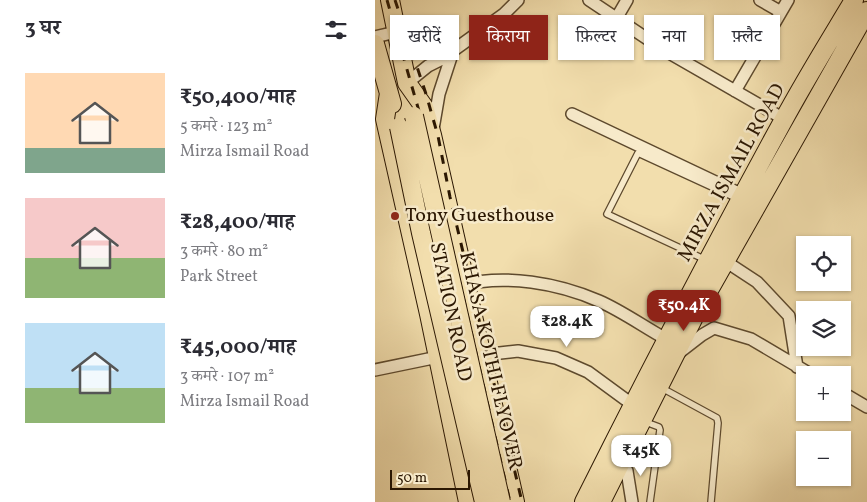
<!DOCTYPE html>
<html lang="hi">
<head>
<meta charset="utf-8">
<style>
	body { margin:0; font-family:Vollkorn,"Noto Serif Devanagari",serif; background:#f7f7f7; color:#2b2b33; height:100vh; display:flex; flex-direction:column; font-size:19px; white-space:nowrap }
	* { box-sizing:border-box; margin:0 }
	p { font-size:16px; color:#7c7c81 }
	.icon { flex:none; width:28px; height:28px; fill:none; stroke:currentColor; stroke-width:2; stroke-linecap:round; stroke-linejoin:round }
	.map { position:relative; flex:1; overflow:hidden }
	.drawer { display:flex; flex-direction:column; background:#fff; width:375px }
	.drawer>* { flex:none }
	.guide { position:absolute; left:15px; top:15px; width:401px; height:45px; display:flex; gap:10px }
	.buttons { position:absolute; left:421px; top:236px; display:grid; gap:10px }
	.buttons a { display:grid; place-items:center; width:55px; height:55px; border-radius:0px; background:#fff; box-shadow:0 1px 4px #0004; font-size:25px }
	.scale { position:absolute; left:15px; bottom:12px; width:80px; box-sizing:border-box; padding-left:5px; border:2px solid #2b1702; border-top:0; font-size:14px; line-height:18px; white-space:nowrap; color:#2b1702; -webkit-text-stroke:4px #f7eaca; paint-order:stroke }
	.price { position:absolute; translate:-50% -42px; padding:0 11px; border-radius:10px; background:#fff; color:#222; font-size:16px; line-height:32px; filter:drop-shadow(0 1px 2px #0008) }
	.price::after { content:''; position:absolute; left:50%; top:30px; width:15px; height:11px; margin-left:-8px; background:inherit; clip-path:polygon(0 0,100% 0,50% 100%) }
	.price.active { background:#8f2418; color:#fff }
	ul { padding:0; list-style:none }
	li { display:flex; align-items:center; gap:15px; height:125px; padding:0 25px }
	li span { display:grid; place-items:center; flex:none; width:140px; height:100px; border-radius:0px; color:#555 }
	li>.icon { margin-inline-start:auto }
	span .icon { width:60px; height:60px; fill:#fffc; stroke-width:1 }
	li b { font-size:21px }
	h2 { display:flex; justify-content:space-between; align-items:center; height:60px; padding:0 25px; font-size:21px }
	.tag { padding:0 18px; border-radius:0px; background:#fff; box-shadow:0 1px 4px #0004; font-size:18px; line-height:45px }
	.tag.active { background:#8f2418; color:#fff }
	main { display:flex; flex:1; min-height:0 }
	.map>svg:first-child { display:block }
	.lines { fill:none; stroke-linecap:round; stroke-linejoin:round }
	.lane-casing { stroke:#5d492d; stroke-width:8 }
	.street-casing { stroke:#5d492d; stroke-width:14 }
	.primary-casing { stroke:#2b1702; stroke-width:20 }
	.lane { stroke:#f7eaca; stroke-width:5.5 }
	.street { stroke:#f7eaca; stroke-width:11 }
	.primary { stroke:#f2dead; stroke-width:18 }
	.rail { stroke:#2b1702; stroke-width:3; stroke-dasharray:9 9; stroke-linecap:butt }
	.primary-bridge-casing { stroke:#2b1702; stroke-width:20; stroke-linecap:butt }
	.primary-bridge { stroke:#f2dead; stroke-width:18 }
	.poi-dot { fill:#8f2418; stroke:#f7eaca; stroke-width:2 }
	.labels { text-anchor:middle; dominant-baseline:central; stroke-width:5; stroke-linejoin:round; paint-order:stroke }
	.street-label { font-size:20px; fill:#2b1702; stroke:#f7eaca }
	.poi-label { font-size:20px; fill:#2b1702; stroke:#f7eaca; text-anchor:start }
</style>
</head>
<body>
<main>
<section class="drawer">
<h2>3 घर<svg class="icon" aria-label="filters" viewBox="0 0 24 24"><path d="M4 7h16M4 17h16"/><circle cx="9" cy="7" r="2"/><circle cx="15" cy="17" r="2"/></svg></h2>
<ul>
<li><span style="background:linear-gradient(#ffd9b3 75%,#7fa58c 0)"><svg class="icon" aria-label="home" viewBox="0 0 24 24"><path d="M3 11l9-7 9 7M6 9v11h12V9"/></svg></span><div><b>₹50,400/माह</b><p>5 कमरे · 123 m²</p><p>Mirza Ismail Road</p></div></li>
<li><span style="background:linear-gradient(#f6c9c9 60%,#8fb573 0)"><svg class="icon" aria-label="home" viewBox="0 0 24 24"><path d="M3 11l9-7 9 7M6 9v11h12V9"/></svg></span><div><b>₹28,400/माह</b><p>3 कमरे · 80 m²</p><p>Park Street</p></div></li>
<li><span style="background:linear-gradient(#bfe0f5 65%,#8fb573 0)"><svg class="icon" aria-label="home" viewBox="0 0 24 24"><path d="M3 11l9-7 9 7M6 9v11h12V9"/></svg></span><div><b>₹45,000/माह</b><p>3 कमरे · 107 m²</p><p>Mirza Ismail Road</p></div></li>
</ul>
</section>
<div class="map">
<svg width="492" height="502" viewBox="0 0 492 502">
	<rect width="100%" height="100%" fill="#f2dead"/>
	<filter id="stains"><feTurbulence type="fractalNoise" baseFrequency=".004" numOctaves="4"/><feColorMatrix values="0 0 0 0 .2 0 0 0 0 .09 0 0 0 0 .02 0 0 0 .5 -.17"/></filter>
	<radialGradient id="worn" r=".72"><stop offset=".6" stop-color="#630" stop-opacity="0"/><stop offset="1" stop-color="#630" stop-opacity=".3"/></radialGradient>
	<g class="lines">
		<defs>
			<path id="lane" d="M331,260L232,214L263,153L363,199
				M285,387L342,418L343,423L336,502
				M268,421L284,427L285,430L275,502"/>
			<path id="street" d="M214,0L289,50L409,119
				M385,0L406,12
				M241,19L252,0
				M0,37L21,32
				M32,83L53,66L65,60L129,14L143,0
				M360,91L413,0
				M197,114L368,195
				M58,129L64,94L78,51
				M350,261L382,282L414,316L422,367
				M86,285C131,274 183,283 224,301C247,311 269,327 291,339
				M305,352L327,335L339,328L376,339L437,375
				M107,355L143,351L181,358L213,372L258,405
				M0,370L63,357
				M468,393L492,407
				M246,460L252,471L257,502"/>
			<path id="primary" d="M15,0L32,83L49,107L57,135L140,502
				M0,44L17,104
				M14,93L10,119L54,314L93,502
				M209,502C273,374 339,247 408,121C430,80 455,40 479,0
				M226,502L321,313L492,11"/>
		</defs>
		<use href="#lane" class="lane-casing"/>
		<use href="#street" class="street-casing"/>
		<use href="#primary" class="primary-casing"/>
		<use href="#lane" class="lane"/>
		<use href="#street" class="street"/>
		<use href="#primary" class="primary"/>
		<path class="rail" d="M12,0L52,139L135,502
			M20,0L51,94L63,136L75,197L147,502"/>
		<defs>
			<path id="primary-bridge" d="M39,116L126,502
				M24,127L46,233L109,502"/>
		</defs>
		<use href="#primary-bridge" class="primary-bridge-casing"/>
		<use href="#primary-bridge" class="primary-bridge"/>
	</g>
	<circle class="poi-dot" cx="20" cy="216" r="5"/>
	<g class="labels">
		<g class="street-label">
			<text transform="translate(357 173) rotate(-61)">MIRZA ISMAIL ROAD</text>
			<text transform="translate(75 312) rotate(78)">STATION ROAD</text>
			<text transform="translate(115 361) rotate(77)">KHASA KOTHI FLYOVER</text>
		</g>
		<g class="poi-label">
			<text x="30" y="216">Tony Guesthouse</text>
		</g>
	</g>
	<rect width="100%" height="100%" filter="url(#stains)"/>
	<rect width="100%" height="100%" fill="url(#worn)"/>
</svg>
<div class="buttons">
<a><svg class="icon" aria-label="locate" viewBox="0 0 24 24"><circle cx="12" cy="12" r="6"/><path d="M12 2v4M12 18v4M2 12h4M18 12h4"/></svg></a>
<a><svg class="icon" aria-label="layers" viewBox="0 0 24 24"><path d="M12 4l9 5-9 5-9-5zM3 14l9 5 9-5"/></svg></a>
<a>+</a>
<a>−</a>
</div>
<div class="scale">50 m</div>
<b class="price active" style="left:309px;top:332px">₹50.4K</b>
<b class="price" style="left:192px;top:348px">₹28.4K</b>
<b class="price" style="left:266px;top:477px">₹45K</b>
<div class="guide">
<a class="tag">खरीदें</a>
<a class="tag active">किराया</a>
<a class="tag">फ़िल्टर</a>
<a class="tag">नया</a>
<a class="tag">फ़्लैट</a>
</div>
</div>
</main>
</body>
</html>
